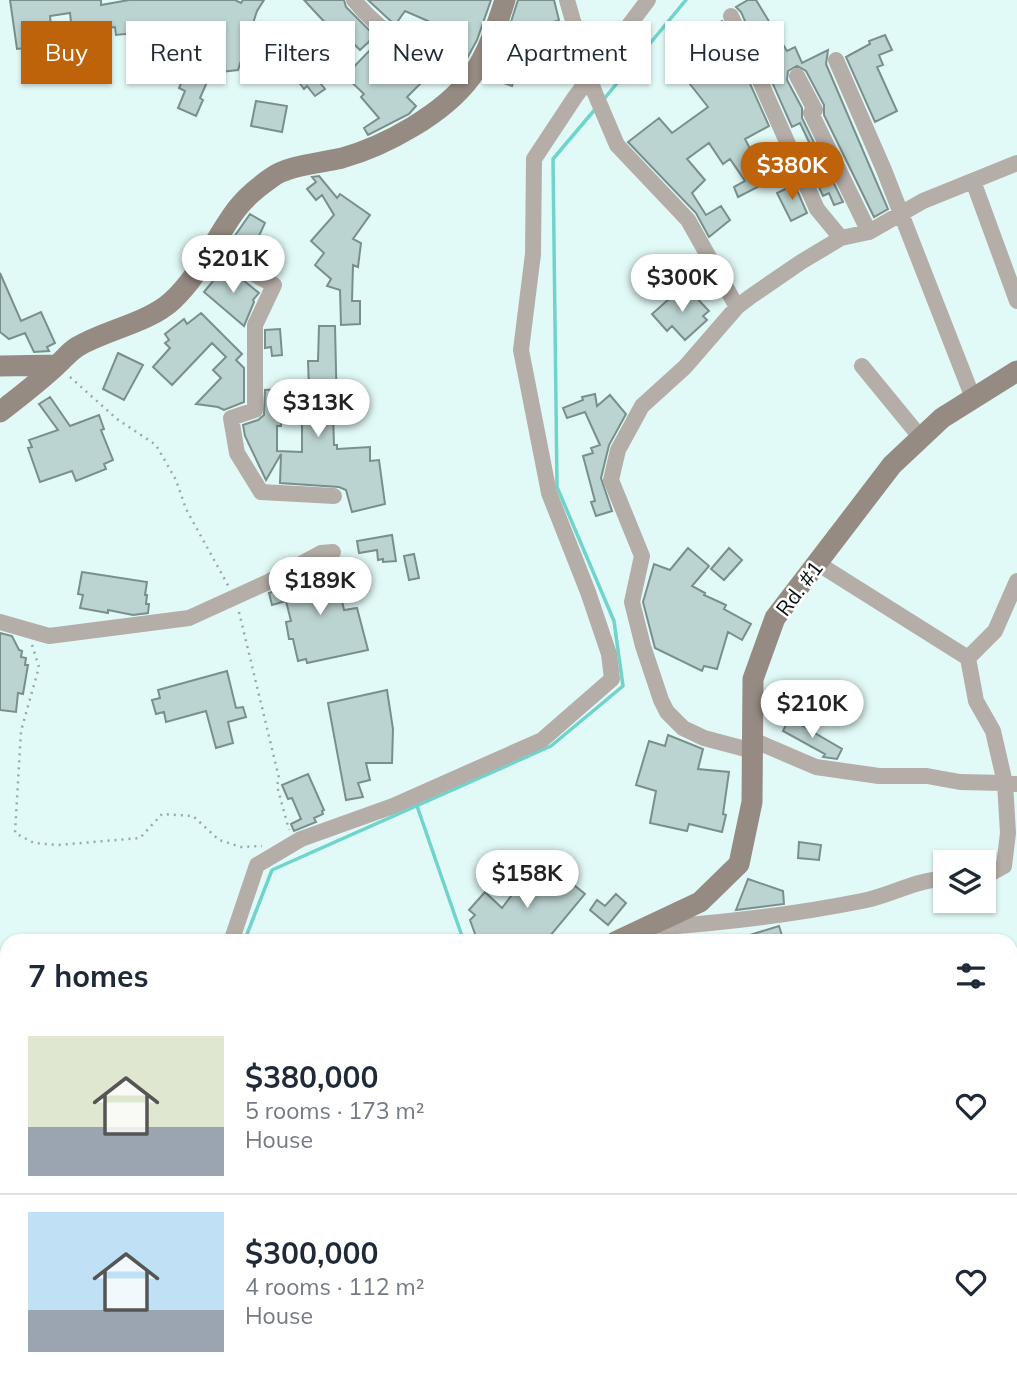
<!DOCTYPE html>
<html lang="en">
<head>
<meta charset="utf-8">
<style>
	body { margin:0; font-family:Mulish,sans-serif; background:#f6f6f7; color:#1f2937; height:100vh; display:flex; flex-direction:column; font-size:26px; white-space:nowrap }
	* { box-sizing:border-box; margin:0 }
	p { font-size:23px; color:#747a83 }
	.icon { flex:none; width:38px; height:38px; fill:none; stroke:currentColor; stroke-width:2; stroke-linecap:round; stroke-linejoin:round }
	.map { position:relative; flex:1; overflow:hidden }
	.panel { position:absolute; left:0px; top:934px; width:1018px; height:450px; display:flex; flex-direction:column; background:#fff; border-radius:21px 21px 0 0; box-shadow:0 2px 5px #0004 }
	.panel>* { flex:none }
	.hud { position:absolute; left:21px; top:21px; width:976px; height:63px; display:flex; gap:14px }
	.fabs { position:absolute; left:933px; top:850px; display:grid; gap:14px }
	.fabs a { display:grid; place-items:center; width:63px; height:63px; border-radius:0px; background:#fff; box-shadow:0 2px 5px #0004; font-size:35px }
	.price { position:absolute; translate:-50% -60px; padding:0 16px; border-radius:24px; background:#fff; color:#222; font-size:23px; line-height:46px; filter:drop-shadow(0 2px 4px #0008) }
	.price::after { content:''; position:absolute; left:50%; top:42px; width:21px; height:16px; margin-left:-10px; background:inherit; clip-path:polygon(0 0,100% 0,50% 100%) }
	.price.on { background:#be6309; color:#fff }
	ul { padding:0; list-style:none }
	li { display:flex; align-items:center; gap:21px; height:175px; padding:0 28px }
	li+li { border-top:2px solid #e0e1e3 }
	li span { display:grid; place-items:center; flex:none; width:196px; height:140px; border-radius:0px; color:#555 }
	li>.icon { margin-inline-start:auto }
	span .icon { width:84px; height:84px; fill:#fffc; stroke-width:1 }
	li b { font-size:30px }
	h2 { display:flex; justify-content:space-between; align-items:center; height:84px; padding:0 28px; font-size:30px }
	.tag { padding:0 24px; border-radius:0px; background:#fff; box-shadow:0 2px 5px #0004; font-size:24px; line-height:63px }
	.tag.on { background:#be6309; color:#fff }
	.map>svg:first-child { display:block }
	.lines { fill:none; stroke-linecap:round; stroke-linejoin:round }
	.stream { stroke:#6fd4cb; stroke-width:3.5 }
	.building { fill:#bcd4d1; stroke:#798f8c; stroke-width:2 }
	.path { stroke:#98aaa8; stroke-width:2.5; stroke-dasharray:2 5; stroke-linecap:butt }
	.street { stroke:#b5ada8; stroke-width:16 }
	.secondary { stroke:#968b83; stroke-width:21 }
	.street-bridge { stroke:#b5ada8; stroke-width:16 }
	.labels { text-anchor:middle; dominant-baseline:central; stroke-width:5; stroke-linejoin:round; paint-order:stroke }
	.street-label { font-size:21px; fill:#070f0e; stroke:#fff }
</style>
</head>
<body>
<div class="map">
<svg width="1017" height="1384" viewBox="0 0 1017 1384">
	<rect width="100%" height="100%" fill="#e2faf7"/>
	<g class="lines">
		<path class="stream" d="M604,99L686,0
			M417,806L464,942
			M244,942L272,870L551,746L623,686L614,621L557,487L553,159L597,107
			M0,1199H7"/>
	</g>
	<path class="building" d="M10,0H101V5L129,0H235L241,3L243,0H264L257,11L238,70L211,73L200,98L203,100L196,116L178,108L185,91L179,88L193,58L203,26L116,35L115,27L91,30L92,38L73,41L70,13L50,16L53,45L17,49Z
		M304,0H344L346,7L375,36L360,50L334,24L330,28Z
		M368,0H491L477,40L464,64L417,39L428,21L405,11L395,25Z
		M518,0H554L559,20L534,29L512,86L489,78L507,34Z
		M748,0H756L787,51L795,47L802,63L828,50L826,64L888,209L874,217L824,115V105L806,71L797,66L788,71L787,80L802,108V118L843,202L834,205L829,193L823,196L803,152L809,149L806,144L809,142L800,123L792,127L741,12L736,7Z
		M722,21L769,126L745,139L767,182L738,197L734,187L745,181L730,159L723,164L709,143L687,159L705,180L692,193L706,215L721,206L730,220L709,237L696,213L628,142L659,118L672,133L708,107L686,79L706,65L691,37Z
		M885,35L892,50L879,55L883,65L877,67L897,111L875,122L846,57L870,44L869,41Z
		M394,49L434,73L432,72L407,97L416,106L409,114L368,135L364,128L379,118L361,97L364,94L345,76L369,51L382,62Z
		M297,61L306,72L316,65L323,74L317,79L325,89L315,96L307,86L304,89L286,65Z
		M256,101L287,106L282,132L251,126Z
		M319,176L337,198L340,194L370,215L353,239L361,243L358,267L353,265L352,301H360V324L341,325L340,290L327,286L331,279L315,265L324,253L311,241L334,215L322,195L316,200L307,189L316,182L312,177Z
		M793,181L807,213L791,221L777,193L792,186L790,182Z
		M250,214L265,223L248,259L227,247Z
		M223,269L243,280L259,293L253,300L254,302L244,326L204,292Z
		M0,273L21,321L41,312L55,343L47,347L49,351L34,352L25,333L9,339L0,332Z
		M690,291L709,311L703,316L707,320L685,340L672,326L667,331L652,314L677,292L685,295Z
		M201,313L242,354L236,360L244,368V402L224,410L218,407L196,404L221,378L213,370L226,357L212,343L172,385L153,367L170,348L165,343L169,340L165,334L184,319L187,324Z
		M319,326H335L337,413L333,414L334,445H337V449L370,447V461L379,460L385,504L352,512L346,490L339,487L280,483L281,454L266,480L245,436L243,425L258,420L264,415L265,390L279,389L281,426H277V451L302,452V418L310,417L308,361H318Z
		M280,329L282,355L272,356L271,347L265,348V330Z
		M118,353L143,365L124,400L103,389Z
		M595,394L597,406L610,395L626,414L609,445L601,478L612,511L596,516L591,502L595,501L583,456L593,453L591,448L600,445L585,412L567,418L563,408L583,400L582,397Z
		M50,397L70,426L99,415L104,429L101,430L113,460L104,464L106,469L76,481L72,471L40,482L28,448L32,447L29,440L58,430L39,404Z
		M392,535L396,561L383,562V559L378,560L377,550L359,553L357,541Z
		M688,548L709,566L692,586L705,593L704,595L726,605L724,609L751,624L742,640L728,632L717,669L704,666L702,671L655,648L643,602L654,564L670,570Z
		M729,548L742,560L724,580L711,569Z
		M414,554L419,578L409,580L404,556Z
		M334,562L344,610L357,608L368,650L307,663L306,659L298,661L293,639H289L286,622L291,621L286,601L272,605L269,593L287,588L286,584L324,563Z
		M82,572L147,582L145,595H147L146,604H149L148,613L133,615L108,610V613L80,608L83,595L78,594Z
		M0,633L12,636L19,650L22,651L21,657L26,658L25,665H28L23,694L18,693L16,712L0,710Z
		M227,671L236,708L243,707L246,717L228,722L233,743L216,748L206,711L166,722L164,712L156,714L152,700L160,698L158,690Z
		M387,690L393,729L392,763H366L370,780L358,783L363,797L346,800L328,703Z
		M766,690L793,703L787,716L766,705Z
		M789,718L842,749L837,759L823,757L825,754L783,731Z
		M668,735L703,749L698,769L729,772L723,814L726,815L722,832L689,824L687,831L650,823L656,791L636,785L649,741L665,746Z
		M308,774L324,810L322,811L323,814L314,818L316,822L294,831L291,824L301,819L292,798L288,799L282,785Z
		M799,842L821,845L819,860L798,858Z
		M533,867L550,881L568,867L575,876L569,881L585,894L545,942H478L470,920L475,915L469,910L485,892L502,908Z
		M748,879L783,891L784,904L736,910Z
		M616,894L626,903L608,925L590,910L597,900L605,906Z
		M779,926L784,942H737V939Z"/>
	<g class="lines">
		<path class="path" d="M70,377L117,419L156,445L176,480L186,509L229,587
			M239,612L279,778L277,786L289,830
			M32,645L39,667L21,731L15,833L34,843L58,845L140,838L162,814L193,816L219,840L241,847L262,846
			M1012,1106L1017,1105"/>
		<path class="street" d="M354,0C384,38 427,58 470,79
			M567,0L585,63
			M731,16L817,209L841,238
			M836,60L884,170L973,398
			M797,76L815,110L811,113L869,232
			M594,91L617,145L688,220L737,307
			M973,181L1017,301
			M212,251L274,285L255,325V410L231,418L237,453L261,492L334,496
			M862,366L921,438
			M817,563L968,658L976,701L993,731L1005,783L1017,784
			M0,622L49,636L189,618L268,582L321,553L333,552
			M968,658L995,631L1017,581
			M753,740L816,767L879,776H927L960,782L1005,783L1008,833L1004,866L984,877
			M753,751L704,738L683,728L667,712L661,700L643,646L632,602L642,556L611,480L618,450L642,406L685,367L737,307L750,297L801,262L841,238L869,232L923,201L1017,163
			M656,924L664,927C730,922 797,914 862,901C890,896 916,879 945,879
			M231,942L257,865L301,839L393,806L542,740L612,679L609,654L588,592L549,493L521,350L533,254L534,159L575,97L648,0
			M1012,964H1017
			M0,1165L7,1164
			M1012,1218L1015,1220L1012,1222
			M0,1333L7,1343
			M1012,1335L1017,1337
			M24,1377L27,1384
			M563,1377L564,1384
			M375,1384L380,1377
			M497,1384V1377"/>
		<path class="secondary" d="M0,366L57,365
			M0,412C19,397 39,382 57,365C64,359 69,352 77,347C105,330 148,323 172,301C201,274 213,241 236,210C245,198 258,187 271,178C287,165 322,163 342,158C385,146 444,114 471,77C487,55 497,25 505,0
			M615,942L700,902L739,864L752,802L753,679L775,618L892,465L942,418L1017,371
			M55,1384L63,1377"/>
		<path class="street-bridge" d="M585,63L594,91"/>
	</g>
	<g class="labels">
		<g class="street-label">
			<text transform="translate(799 588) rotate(-53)">Rd. #1</text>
		</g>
	</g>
</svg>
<div class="fabs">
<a><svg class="icon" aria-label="layers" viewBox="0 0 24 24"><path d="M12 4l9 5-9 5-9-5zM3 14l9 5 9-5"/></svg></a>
</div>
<b class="price on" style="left:792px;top:202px">$380K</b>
<b class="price" style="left:233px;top:295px">$201K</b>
<b class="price" style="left:682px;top:314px">$300K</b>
<b class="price" style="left:318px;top:439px">$313K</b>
<b class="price" style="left:320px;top:617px">$189K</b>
<b class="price" style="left:812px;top:740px">$210K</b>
<b class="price" style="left:527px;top:910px">$158K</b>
<div class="hud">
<a class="tag on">Buy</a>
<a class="tag">Rent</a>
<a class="tag">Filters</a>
<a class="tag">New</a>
<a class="tag">Apartment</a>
<a class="tag">House</a>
</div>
<section class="panel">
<h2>7 homes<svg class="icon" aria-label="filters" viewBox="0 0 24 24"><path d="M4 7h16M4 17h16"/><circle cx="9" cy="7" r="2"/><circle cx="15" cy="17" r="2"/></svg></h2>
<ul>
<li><span style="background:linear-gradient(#dfe7d0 65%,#9aa5b1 0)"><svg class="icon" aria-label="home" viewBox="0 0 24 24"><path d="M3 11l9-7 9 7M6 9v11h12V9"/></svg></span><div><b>$380,000</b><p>5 rooms · 173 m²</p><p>House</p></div><svg class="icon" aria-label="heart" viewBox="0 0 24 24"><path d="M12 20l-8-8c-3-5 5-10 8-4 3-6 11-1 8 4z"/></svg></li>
<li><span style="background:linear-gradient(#bfe0f5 70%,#9aa5b1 0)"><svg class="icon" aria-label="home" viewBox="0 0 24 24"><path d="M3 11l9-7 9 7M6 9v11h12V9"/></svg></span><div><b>$300,000</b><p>4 rooms · 112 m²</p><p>House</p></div><svg class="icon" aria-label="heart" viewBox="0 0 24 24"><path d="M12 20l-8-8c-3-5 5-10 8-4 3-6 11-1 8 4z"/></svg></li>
</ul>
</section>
</div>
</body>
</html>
